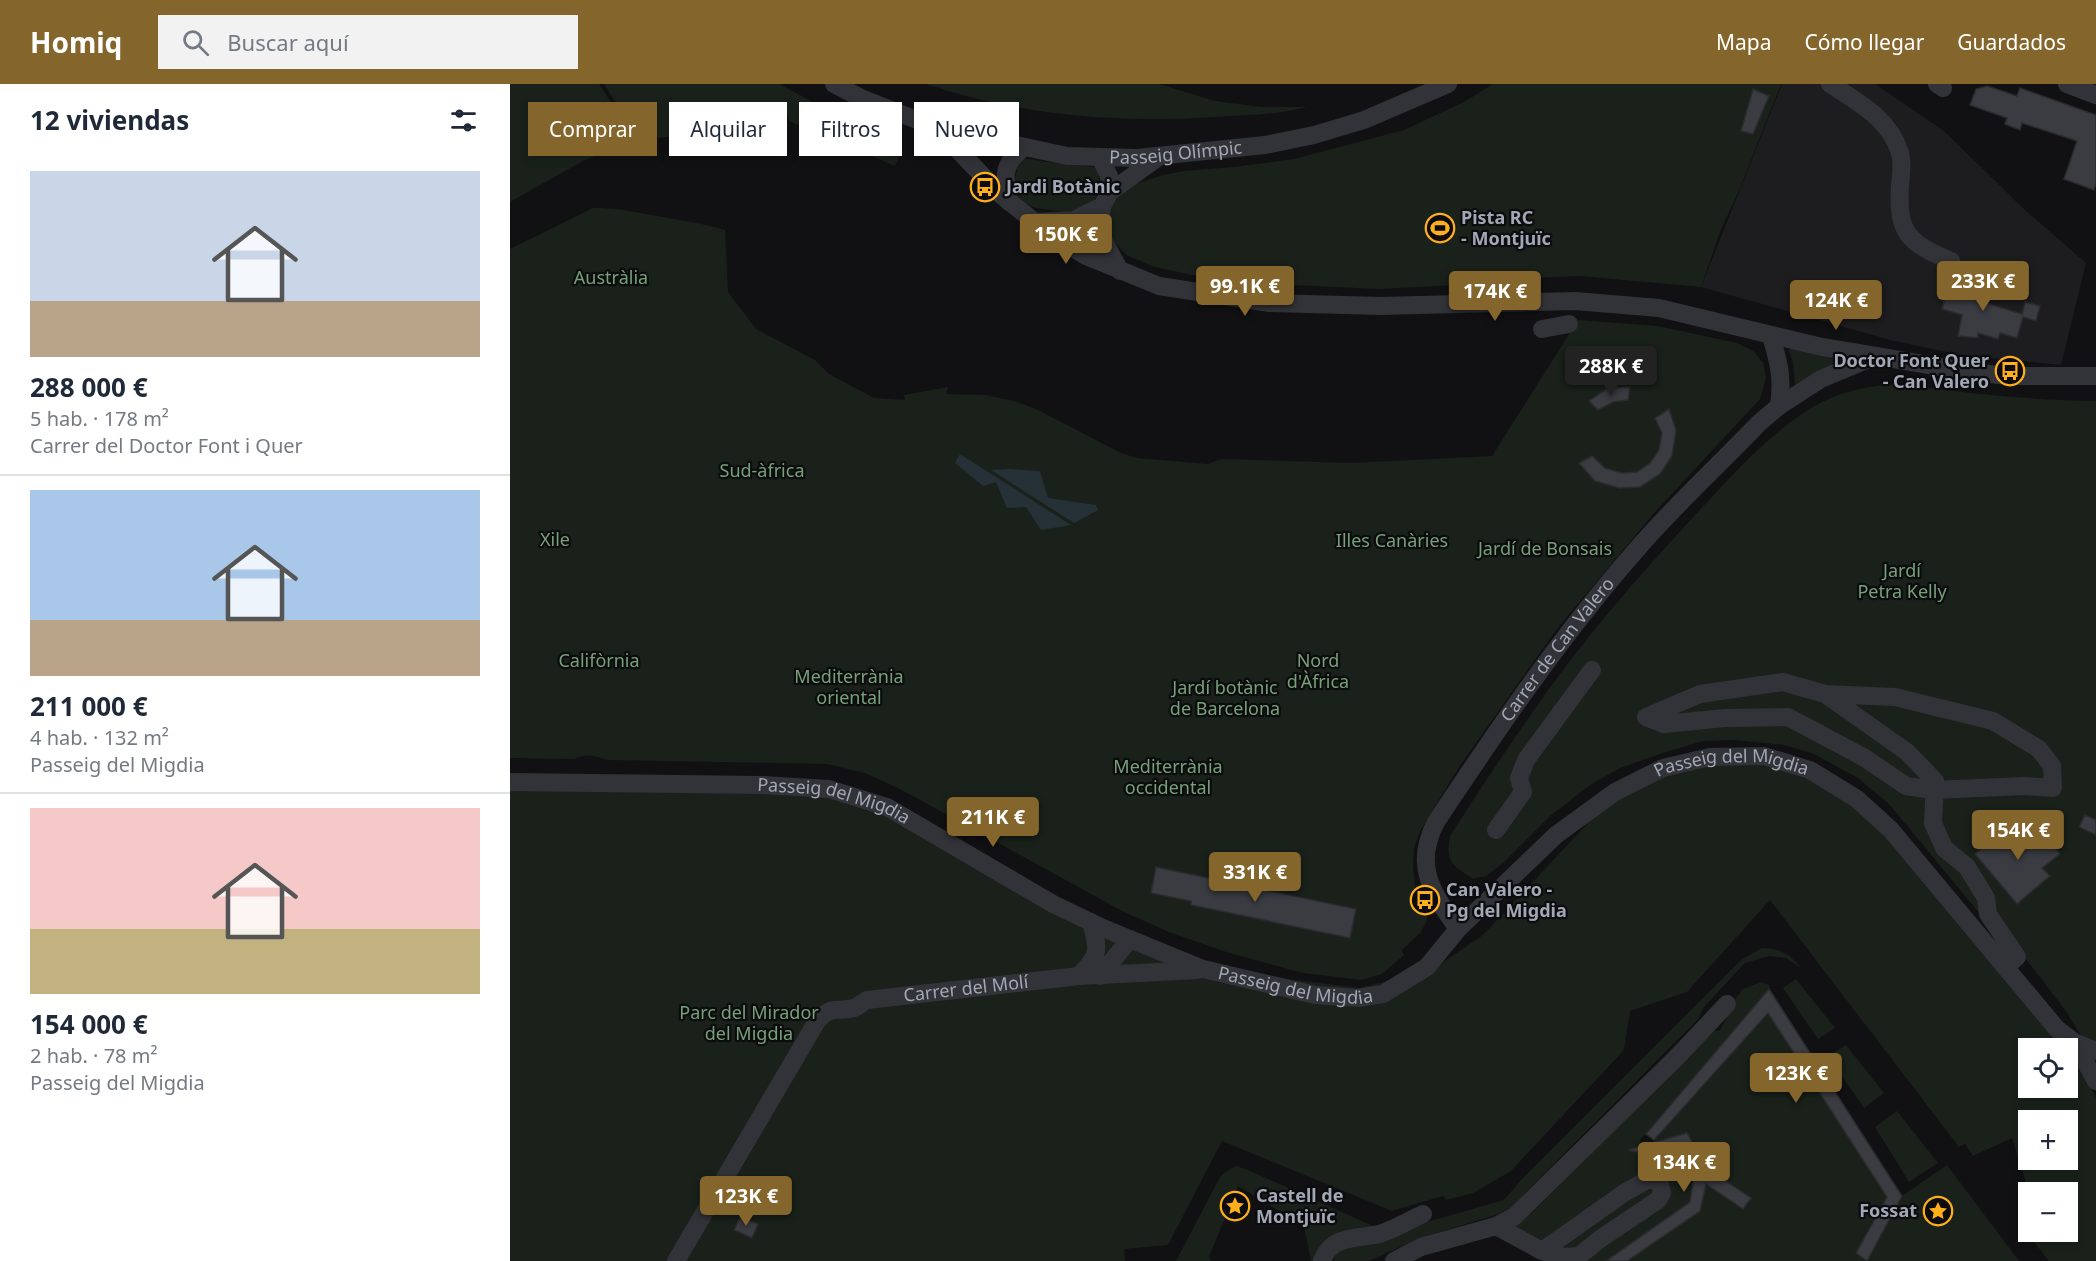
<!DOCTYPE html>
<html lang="es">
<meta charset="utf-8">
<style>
body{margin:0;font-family:"Noto Sans",sans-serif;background:#f2f2f3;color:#1f2937;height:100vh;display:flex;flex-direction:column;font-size:22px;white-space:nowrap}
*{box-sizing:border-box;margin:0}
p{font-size:20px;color:#747a83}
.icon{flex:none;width:33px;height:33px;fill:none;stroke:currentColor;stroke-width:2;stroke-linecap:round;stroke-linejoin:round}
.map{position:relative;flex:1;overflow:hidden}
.side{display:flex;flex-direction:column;background:#fff;width:510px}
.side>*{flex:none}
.guide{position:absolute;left:18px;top:18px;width:570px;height:54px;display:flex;gap:12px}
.fabs{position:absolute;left:1508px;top:954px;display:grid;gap:12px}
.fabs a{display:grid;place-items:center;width:60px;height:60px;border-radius:0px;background:#fff;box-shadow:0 3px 9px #0003;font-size:30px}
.price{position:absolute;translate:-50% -51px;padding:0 14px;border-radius:6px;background:#84652b;color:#fff;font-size:20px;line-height:39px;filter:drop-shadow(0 2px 3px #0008)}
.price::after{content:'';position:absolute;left:50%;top:36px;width:18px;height:14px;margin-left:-9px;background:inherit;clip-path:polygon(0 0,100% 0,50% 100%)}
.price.selected{background:#222;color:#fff}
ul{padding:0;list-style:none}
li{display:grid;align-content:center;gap:12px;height:318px;padding:0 30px}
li+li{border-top:2px solid #e0e1e3}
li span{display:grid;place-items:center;height:186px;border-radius:0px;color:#555}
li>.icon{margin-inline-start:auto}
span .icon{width:108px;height:108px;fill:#fffc;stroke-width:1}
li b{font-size:26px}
h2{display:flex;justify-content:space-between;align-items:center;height:72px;padding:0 30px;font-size:26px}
.tag{padding:0 21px;border-radius:0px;background:#fff;box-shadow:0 3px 9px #0003;font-size:21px;line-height:54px}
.tag.selected{background:#84652b;color:#fff}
header{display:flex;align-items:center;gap:36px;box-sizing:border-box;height:84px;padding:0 30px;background:#84652b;color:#fff}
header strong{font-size:28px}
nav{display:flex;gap:33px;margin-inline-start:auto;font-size:21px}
.search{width:420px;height:54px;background:#f2f2f3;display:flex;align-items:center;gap:15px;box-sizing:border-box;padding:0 21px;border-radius:0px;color:#747a83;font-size:22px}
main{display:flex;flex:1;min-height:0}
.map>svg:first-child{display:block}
</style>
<header>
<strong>Homiq</strong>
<div class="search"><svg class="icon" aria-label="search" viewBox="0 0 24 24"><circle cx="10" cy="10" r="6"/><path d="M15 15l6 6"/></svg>Buscar aquí</div>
<nav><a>Mapa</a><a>Cómo llegar</a><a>Guardados</a></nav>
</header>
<main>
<section class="side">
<h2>12 viviendas<svg class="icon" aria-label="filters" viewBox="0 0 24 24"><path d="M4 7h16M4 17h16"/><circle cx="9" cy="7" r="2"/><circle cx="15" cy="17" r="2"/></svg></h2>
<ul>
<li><span style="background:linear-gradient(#c9d6e8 70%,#b9a48a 0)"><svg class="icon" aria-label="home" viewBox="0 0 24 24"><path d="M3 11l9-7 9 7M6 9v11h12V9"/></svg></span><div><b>288 000 €</b><p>5 hab. · 178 m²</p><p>Carrer del Doctor Font i Quer</p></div></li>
<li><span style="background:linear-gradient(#a9c7e8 70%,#b9a48a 0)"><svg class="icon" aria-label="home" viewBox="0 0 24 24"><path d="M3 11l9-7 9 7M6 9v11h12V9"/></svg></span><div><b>211 000 €</b><p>4 hab. · 132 m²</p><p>Passeig del Migdia</p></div></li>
<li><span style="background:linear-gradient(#f6c9c9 65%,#c2b280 0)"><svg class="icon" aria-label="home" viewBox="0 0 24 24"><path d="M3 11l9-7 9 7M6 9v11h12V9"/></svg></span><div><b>154 000 €</b><p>2 hab. · 78 m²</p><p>Passeig del Migdia</p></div></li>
</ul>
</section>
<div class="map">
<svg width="1586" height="1177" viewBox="0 0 1586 1177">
<rect width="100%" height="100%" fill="#111113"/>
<!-- built -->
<polygon fill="#1d1d20" points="1272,0 1365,0 1434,47 1515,126 1576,179 1551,281 1451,271 1384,257 1191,203"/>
<!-- green -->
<g fill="#19211a" fill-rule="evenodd">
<path d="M 0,0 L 89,0 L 105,24 L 108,22 L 94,0 L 269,0 L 392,65 L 385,82 L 279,37 C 277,25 273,22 262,19 L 245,44 L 138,55 L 106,63 L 71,78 L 0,118 Z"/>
<path d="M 416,0 L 649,0 L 705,17 L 751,23 L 797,23 C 768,31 737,31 706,33 C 607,39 510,32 416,0 Z"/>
<polygon points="983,0 1271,0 1230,104 1210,148 1191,203 1069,192 1017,194 946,201 869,205 715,198 645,183 616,171 602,155 597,143 599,124 613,108 625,100 653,91 674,87 724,83 784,75 894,46 954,18"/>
<path d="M 512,74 L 557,81 L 586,83 C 600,119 570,132 539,126 C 533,125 522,124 517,120 C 500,110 504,88 512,74 Z"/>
<path d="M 83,124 C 103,124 116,126 135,130 C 164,135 187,138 215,146 L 218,208 L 246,245 L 305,276 L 319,290 L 364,314 L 395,316 L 394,311 L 438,303 L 436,310 L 475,311 L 504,317 L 526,325 L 611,369 L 627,374 L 697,380 L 712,375 L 842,379 L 982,372 L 1068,236 L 1148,242 L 1227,259 L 1243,267 L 1253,279 L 1256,294 L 1250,315 L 1145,428 L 1046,546 L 949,683 L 910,747 L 904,764 L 903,783 L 906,810 L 917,830 L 917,836 L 911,848 L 892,866 L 894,871 L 872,890 L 851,896 L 793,889 L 716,868 L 659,848 L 612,827 L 390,705 L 355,689 L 317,680 L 98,676 C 85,672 77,669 65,675 L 0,674 L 0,165 Z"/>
<polygon points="1282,264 1330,277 1332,279 1285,301 1283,279 1279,266"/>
<path d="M 1393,300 C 1457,310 1521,316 1586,317 L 1586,975 L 1555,926 L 1497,850 L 1484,847 L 1379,720 L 1348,694 L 1304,670 L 1275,661 L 1223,656 L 1193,657 L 1156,668 L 1110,684 L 1080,701 L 1040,732 L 993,779 L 976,792 L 963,795 C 943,781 935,779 940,752 C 975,697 1011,643 1050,590 C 1091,535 1138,482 1185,431 C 1221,393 1256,352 1301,324 C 1329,307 1360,301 1393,300 Z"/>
<path d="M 1222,677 L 1258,682 L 1291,691 L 1343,718 L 1380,755 L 1553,964 L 1518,964 L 1518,1004 L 1557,1004 L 1557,970 L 1580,1001 L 1586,1014 L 1586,1177 L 1539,1177 L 1512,1143 L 1518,1139 L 1518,1148 L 1557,1148 L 1557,1108 L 1519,1108 L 1502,1054 L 1463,1072 L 1455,1060 L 1449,1063 L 1260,816 L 1177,908 L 1120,927 L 1114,966 L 1001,1087 L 963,1109 L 936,1116 L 933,1112 L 882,1127 L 712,1057 L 658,1161 L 614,1165 L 615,1177 L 0,1177 L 0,698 L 252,701 L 377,723 L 543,820 L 693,885 L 850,904 L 923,885 L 973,851 L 1095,721 L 1153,691 ZM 1518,1036 L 1557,1036 L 1557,1076 L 1518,1076 Z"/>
<path d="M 1252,864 C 1270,864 1280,870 1291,884 L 1276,874 L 1259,872 L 1235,879 L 1193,924 L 1188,935 L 1000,1124 L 986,1131 L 910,1154 L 859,1177 L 824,1177 L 826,1168 L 840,1160 L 994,1116 L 1010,1097 L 1232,875 Z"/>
<polygon points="1286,895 1325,944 1308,955 1273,904"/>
<path d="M 1251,898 L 1259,901 L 1259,905 L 1130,1056 L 1130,1064 L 1133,1069 L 1141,1071 L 1170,1060 C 1182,1082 1184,1093 1180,1118 L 1096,1177 L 1066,1177 L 1151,1119 L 1154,1097 L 1039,1156 L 1031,1156 L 999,1143 L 1021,1130 L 1200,948 L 1210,946 L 1217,934 L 1215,928 L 1233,905 Z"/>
<polygon points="1258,929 1377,1113 1346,1169 1356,1177 1117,1177 1190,1126 1190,1073 1177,1049 1142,1059"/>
<polygon points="1336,961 1374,1009 1354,1024 1318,972"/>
<polygon points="1387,1027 1428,1079 1399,1098 1365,1043"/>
<polygon points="1437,1081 1509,1177 1357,1177 1392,1112"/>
<polygon points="726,1082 738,1086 865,1143 806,1177 801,1177 794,1142 728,1102 699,1173 701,1177 666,1177 710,1093 715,1088"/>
<polygon points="1139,1100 1145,1109 1063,1167 1048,1162"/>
</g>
<!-- water -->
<g fill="#263037">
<polygon points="450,370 561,441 531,446 516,423 497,424 486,398 473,402 445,379"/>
<polygon points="499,385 530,387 538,414 586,421 588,426 564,439 481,386"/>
</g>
<!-- building -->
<g fill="#3a3c41" stroke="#2b2b2f" stroke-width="1.5">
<polygon points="1477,2 1507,12 1510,4 1586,31 1586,99 1584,106 1554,95 1567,57 1512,39 1510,46 1495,40 1497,34 1460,21 1466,5"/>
<polygon points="1243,5 1259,12 1243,50 1231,47"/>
<polygon points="1445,187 1464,193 1457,213 1512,230 1515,218 1530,222 1526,237 1513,233 1507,254 1490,249 1488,255 1468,249 1468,254 1448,252 1452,231 1432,225 1442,188"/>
<polygon points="1120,303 1118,316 1103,318 1088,326 1079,317 1098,304"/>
<polygon points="1159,325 1166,346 1162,372 1150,390 1130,403 1109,404 1085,397 1069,379 1082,372 1095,384 1112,389 1127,388 1140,379 1149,366 1152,349 1145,334"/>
<polygon points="1575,731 1586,736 1586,751 1569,743"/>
<polygon points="1494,744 1501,745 1512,757 1528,744 1550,770 1532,784 1540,792 1507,820 1465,770"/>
<polygon points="646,783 846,825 840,854 681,821 681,817 641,809"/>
<polygon points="1259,905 1392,1112 1357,1177 1346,1169 1377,1113 1258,929 1144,1056 1136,1050"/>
<polygon points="1177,1049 1193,1077 1209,1075 1210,1093 1241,1114 1233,1125 1196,1100 1190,1127 1117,1177 1096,1177 1180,1118 1183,1098 1179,1077 1170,1060 1142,1071 1118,1066"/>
<polygon points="230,1133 248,1140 242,1154 224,1146"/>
</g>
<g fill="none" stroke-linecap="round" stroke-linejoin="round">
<!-- minor -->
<g stroke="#323338" stroke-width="18">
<path id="s1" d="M 324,0 L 351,14 L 427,44 L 557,72 L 627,74 L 755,61 L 804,51 L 854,36 L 938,0"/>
<path d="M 1320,0 C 1348,18 1380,35 1390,69 C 1393,80 1391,91 1390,102 C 1387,149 1398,159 1441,177"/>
<polyline points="1427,0 1433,4"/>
<polyline points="1557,0 1586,11"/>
<polyline points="427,44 490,110 537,148 576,172 649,202 760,219 871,222 1065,217 1149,224 1312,263 1461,288 1499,292 1586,292"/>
<polyline points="590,73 599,92 600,108"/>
<path d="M 499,118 C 494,93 492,80 513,64"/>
<polyline points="592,122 589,148 610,187"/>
<polyline points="524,138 564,136 592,122 600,108 650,72"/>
<polyline points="1032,245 1059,240"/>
<path d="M 1261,252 C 1269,279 1273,294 1269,322"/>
<polyline points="1315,610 1385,613 1483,637 1529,665 1542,682 1543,704 1514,702 1423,706 1396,702 1355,674 1278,633 1215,634 1154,640 1136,633 1190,610 1273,598 1315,610 1397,668 1425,697 1423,739 1434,764 1457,783 1476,814 1478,830 1507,873 1495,883"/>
<path id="s2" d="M 0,698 L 252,701 L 319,705 L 377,723 L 543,820 L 593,844 L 693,885 L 805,911 L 848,914 L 873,910 L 917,883 L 948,845 L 1046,751 L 1105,708 L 1153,684 L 1200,673 L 1254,672 L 1300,686 L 1347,715 L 1381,746 L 1547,945 L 1564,958 L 1586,967"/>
<polyline points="986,746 1013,708 1009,694 1016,676 1082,586"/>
<path id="s3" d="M 948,845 C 922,808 903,782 926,738 C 989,643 1053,549 1128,464 C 1166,420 1209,381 1249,339 L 1269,322 L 1311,295 L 1366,272"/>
<path d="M 569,892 C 590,870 589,867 581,838"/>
<polyline points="590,892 620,855"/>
<polyline points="1564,958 1586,997"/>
<polyline points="986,1142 1032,1167 1053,1173 1069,1172 1090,1155 1148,1116 1152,1109 1150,1101 1146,1096 1137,1096 1114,1109 1032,1167"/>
<path id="s4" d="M 166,1177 L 307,937 C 322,920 327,929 344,924 C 348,923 353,918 357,916 L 569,892 L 688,886"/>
<path d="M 812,1177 C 821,1151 847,1155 869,1150 C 884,1146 899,1136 913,1130"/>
<polyline points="884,1177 911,1163 986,1142 1005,1132 1167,973 1217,920"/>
</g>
</g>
<!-- icons -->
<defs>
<g id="bus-ring" transform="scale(1.5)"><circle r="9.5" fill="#0c0c0e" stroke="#ffaf1c" stroke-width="1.5"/><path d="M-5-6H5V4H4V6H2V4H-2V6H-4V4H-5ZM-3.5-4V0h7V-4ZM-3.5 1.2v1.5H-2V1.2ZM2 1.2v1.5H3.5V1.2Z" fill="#ffaf1c"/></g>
<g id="stadium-ring" transform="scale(1.5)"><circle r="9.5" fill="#0c0c0e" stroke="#ffaf1c" stroke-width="1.5"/><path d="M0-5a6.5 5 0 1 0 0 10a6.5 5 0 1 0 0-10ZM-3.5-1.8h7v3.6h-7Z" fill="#ffaf1c"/></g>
<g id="sight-ring" transform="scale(1.5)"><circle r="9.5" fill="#0c0c0e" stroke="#ffaf1c" stroke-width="1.5"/><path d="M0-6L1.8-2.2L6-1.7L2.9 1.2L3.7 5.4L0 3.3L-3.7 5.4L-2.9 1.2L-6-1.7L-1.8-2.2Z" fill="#ffaf1c"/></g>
</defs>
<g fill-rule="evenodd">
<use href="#bus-ring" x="475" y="103"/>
<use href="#stadium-ring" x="930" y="144"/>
<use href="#bus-ring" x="1500" y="287"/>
<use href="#bus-ring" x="915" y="816"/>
<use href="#sight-ring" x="725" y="1122"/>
<use href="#sight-ring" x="1428" y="1127"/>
</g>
<g text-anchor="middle" stroke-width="4.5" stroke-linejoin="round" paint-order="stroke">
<!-- street labels -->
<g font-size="18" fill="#a1a7b5" stroke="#0c0c0e">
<text dy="6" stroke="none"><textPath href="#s1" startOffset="354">Passeig Olímpic</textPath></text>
<text dy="6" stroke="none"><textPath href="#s3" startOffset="328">Carrer de Can Valero</textPath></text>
<text dy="6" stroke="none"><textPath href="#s2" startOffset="1352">Passeig del Migdia</textPath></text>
<text dy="6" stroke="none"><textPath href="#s2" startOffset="326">Passeig del Migdia</textPath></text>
<text dy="6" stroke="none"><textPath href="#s2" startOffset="830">Passeig del Migdia</textPath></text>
<text dy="6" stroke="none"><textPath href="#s4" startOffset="434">Carrer del Molí</textPath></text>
</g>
<!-- poi labels -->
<g font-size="18" font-weight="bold" fill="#a1a7b5" stroke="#0c0c0e" text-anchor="start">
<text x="496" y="109">Jardi Botànic</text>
<text x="951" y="140">Pista RC<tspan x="951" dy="21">- Montjuïc</tspan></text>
<text x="1479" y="283" text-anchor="end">Doctor Font Quer<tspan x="1479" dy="21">- Can Valero</tspan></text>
<text x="936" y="812">Can Valero -<tspan x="936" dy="21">Pg del Migdia</tspan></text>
<text x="746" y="1118">Castell de<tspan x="746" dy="21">Montjuïc</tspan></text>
<text x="1407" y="1133" text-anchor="end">Fossat</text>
</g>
<!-- park labels -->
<g font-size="18" fill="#76a178" stroke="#0c0c0e">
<text x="101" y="200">Austràlia</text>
<text x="252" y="393">Sud-àfrica</text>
<text x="45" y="462">Xile</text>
<text x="882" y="463">Illes Canàries</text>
<text x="1035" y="471">Jardí de Bonsais</text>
<text x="1392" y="493">Jardí<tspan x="1392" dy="21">Petra Kelly</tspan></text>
<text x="89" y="583">Califòrnia</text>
<text x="808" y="583">Nord<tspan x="808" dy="21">d'Àfrica</tspan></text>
<text x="339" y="599">Mediterrània<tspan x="339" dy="21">oriental</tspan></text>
<text x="715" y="610">Jardí botànic<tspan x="715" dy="21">de Barcelona</tspan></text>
<text x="658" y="689">Mediterrània<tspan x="658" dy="21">occidental</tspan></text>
<text x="239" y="935">Parc del Mirador<tspan x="239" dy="21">del Migdia</tspan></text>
</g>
</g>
</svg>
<div class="fabs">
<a><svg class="icon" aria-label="locate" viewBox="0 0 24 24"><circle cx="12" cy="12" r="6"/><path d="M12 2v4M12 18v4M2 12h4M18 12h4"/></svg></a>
<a>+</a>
<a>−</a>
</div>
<b class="price" style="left:556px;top:181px">150K €</b>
<b class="price" style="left:1473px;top:228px">233K €</b>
<b class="price" style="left:735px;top:233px">99.1K €</b>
<b class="price" style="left:985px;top:238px">174K €</b>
<b class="price" style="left:1326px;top:247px">124K €</b>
<b class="price selected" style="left:1101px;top:313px">288K €</b>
<b class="price" style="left:483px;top:764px">211K €</b>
<b class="price" style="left:1508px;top:777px">154K €</b>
<b class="price" style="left:745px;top:819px">331K €</b>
<b class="price" style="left:1286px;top:1020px">123K €</b>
<b class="price" style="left:1174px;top:1109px">134K €</b>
<b class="price" style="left:236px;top:1143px">123K €</b>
<div class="guide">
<a class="tag selected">Comprar</a>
<a class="tag">Alquilar</a>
<a class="tag">Filtros</a>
<a class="tag">Nuevo</a>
</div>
</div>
</main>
